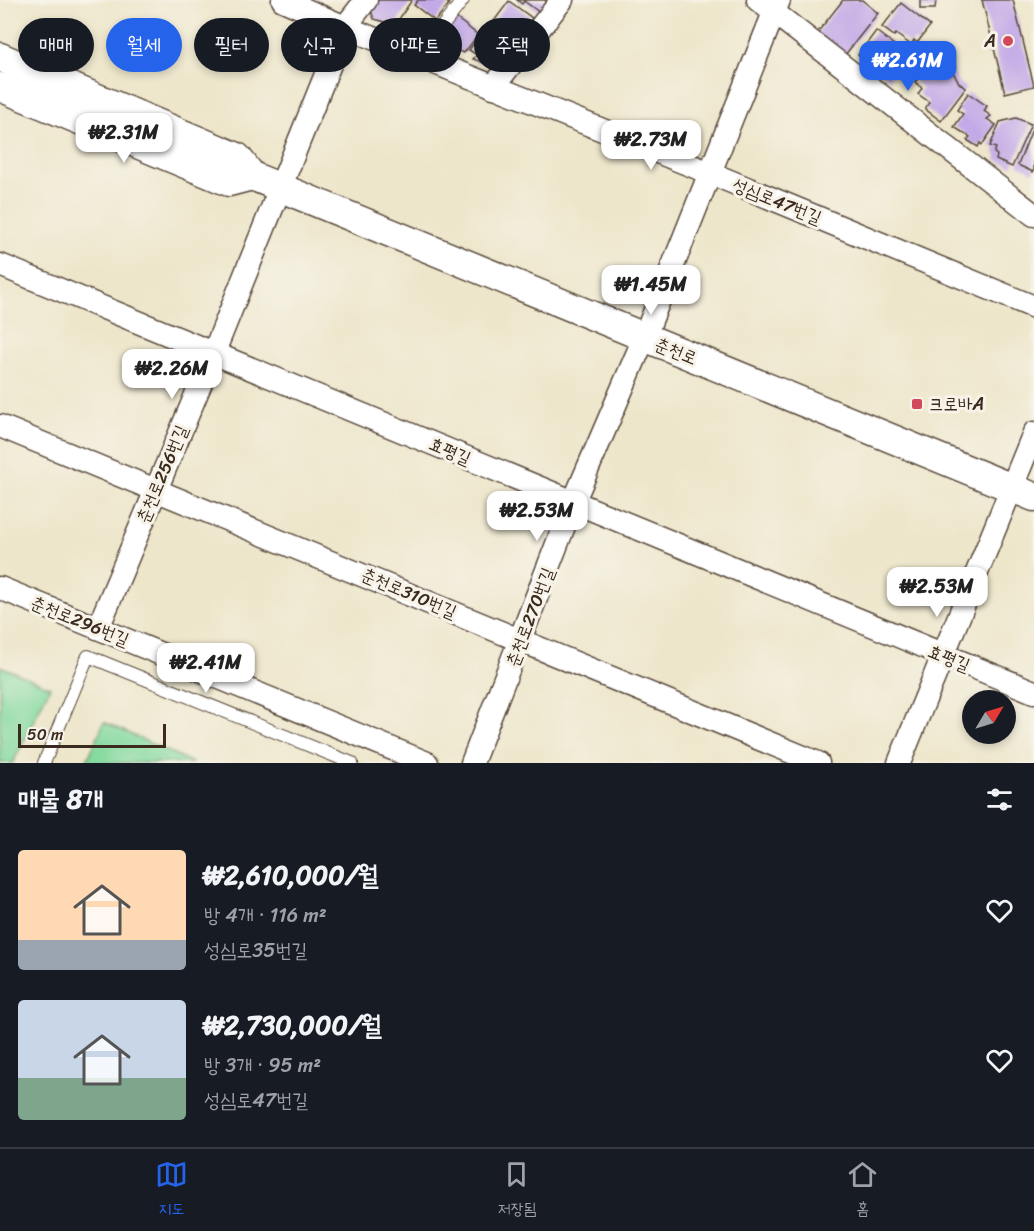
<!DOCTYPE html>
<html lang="ko">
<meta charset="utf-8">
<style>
body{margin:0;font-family:Sriracha,"Poor Story",sans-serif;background:#242831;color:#f1f3f6;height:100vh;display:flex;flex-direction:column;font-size:22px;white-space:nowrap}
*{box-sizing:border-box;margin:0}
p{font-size:20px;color:#9ea1a6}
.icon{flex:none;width:33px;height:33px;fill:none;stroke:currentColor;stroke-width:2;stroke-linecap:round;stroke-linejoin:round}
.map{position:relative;height:763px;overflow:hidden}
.drawer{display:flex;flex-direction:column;background:#171b24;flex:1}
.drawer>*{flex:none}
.top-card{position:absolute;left:18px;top:18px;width:600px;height:54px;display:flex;gap:12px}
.needle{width:39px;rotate:52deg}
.controls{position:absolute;left:962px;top:690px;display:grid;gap:12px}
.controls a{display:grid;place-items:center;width:54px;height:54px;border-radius:50%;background:#171b24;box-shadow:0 3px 9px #0003;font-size:30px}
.scale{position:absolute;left:18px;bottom:15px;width:148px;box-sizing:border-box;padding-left:6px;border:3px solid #3b2a1e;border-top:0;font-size:16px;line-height:21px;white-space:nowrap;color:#3b2a1e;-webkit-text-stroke:4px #f7f3e8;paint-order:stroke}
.price{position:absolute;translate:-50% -51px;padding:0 14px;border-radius:12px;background:#fff;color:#222;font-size:20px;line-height:39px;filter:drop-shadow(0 2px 3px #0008)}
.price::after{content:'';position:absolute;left:50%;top:36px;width:18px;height:14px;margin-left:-9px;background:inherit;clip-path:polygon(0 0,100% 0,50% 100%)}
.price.active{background:#2563eb;color:#fff}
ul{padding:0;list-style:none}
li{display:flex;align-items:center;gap:18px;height:150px;padding:0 18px}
li span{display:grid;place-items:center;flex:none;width:168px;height:120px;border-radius:6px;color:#555}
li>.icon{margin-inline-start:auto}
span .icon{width:72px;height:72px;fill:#fffc;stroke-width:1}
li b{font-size:26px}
h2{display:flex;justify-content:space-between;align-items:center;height:72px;padding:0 18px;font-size:26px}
.tag{padding:0 21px;border-radius:27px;background:#171b24;box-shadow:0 3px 9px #0003;font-size:21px;line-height:54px}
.tag.active{background:#2563eb;color:#fff}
.tab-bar{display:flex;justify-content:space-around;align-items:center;height:84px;border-top:2px solid #363941;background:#171b24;font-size:16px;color:#9ea1a6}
.tab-bar a{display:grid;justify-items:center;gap:3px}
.tab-bar .active{color:#2563eb}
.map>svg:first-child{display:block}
</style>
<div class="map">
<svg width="1034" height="763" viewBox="0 0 1034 763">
<rect width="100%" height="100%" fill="#f7f3e8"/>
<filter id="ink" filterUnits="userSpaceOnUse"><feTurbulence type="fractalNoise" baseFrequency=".0167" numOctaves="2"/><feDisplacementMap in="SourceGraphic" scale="12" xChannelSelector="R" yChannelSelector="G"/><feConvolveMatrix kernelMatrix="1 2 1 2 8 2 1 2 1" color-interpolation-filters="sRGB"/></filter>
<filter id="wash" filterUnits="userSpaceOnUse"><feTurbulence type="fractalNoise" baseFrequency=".008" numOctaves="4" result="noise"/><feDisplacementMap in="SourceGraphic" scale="24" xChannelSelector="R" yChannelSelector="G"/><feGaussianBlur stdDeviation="1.35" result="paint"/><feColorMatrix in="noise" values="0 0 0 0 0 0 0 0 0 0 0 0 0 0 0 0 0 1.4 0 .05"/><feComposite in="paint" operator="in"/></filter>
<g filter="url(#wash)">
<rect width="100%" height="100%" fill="#ede6ca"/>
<!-- green -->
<g fill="#82d99d" stroke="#5e825e" stroke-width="1.5">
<polygon points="0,666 50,687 13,763 0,763"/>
<polygon points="104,722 193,763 86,763"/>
</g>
<g id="blocks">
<!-- building -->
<g fill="#c2a9e7">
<polygon points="373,0 412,0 395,25 374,19 369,5"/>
<polygon points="418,0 444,0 449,4 435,21 414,5"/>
<polygon points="517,0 548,0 539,12 524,1 522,4"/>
<polygon points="843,0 862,0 878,13 845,55 817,33"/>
<polygon points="920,0 936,0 935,9 920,9"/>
<polygon points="982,0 1013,0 1034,86 1005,93"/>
<polygon points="509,1 532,18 519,36 504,25 502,27 494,21"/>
<polygon points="901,3 930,26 917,43 914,40 911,45 896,34 894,36 882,27"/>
<polygon points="456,18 478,35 464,53 441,46 440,40"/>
<polygon points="484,29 508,47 493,66 473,59 477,55 469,50"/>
<polygon points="876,31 907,55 889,79 858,55"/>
<polygon points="940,49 959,83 966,88 941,121 925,109 929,102 918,94 922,88 915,82"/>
<polygon points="968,93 987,106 984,111 991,116 987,119 996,125 982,145 980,143 978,147 967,140 970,137 954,127 963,114 957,110"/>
<polygon points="1016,118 1031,124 1012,167 996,160 997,155 994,153 996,148 990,146 1000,122"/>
<polygon points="1034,124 1034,170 1033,172 1018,165"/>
</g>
</g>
</g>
<g filter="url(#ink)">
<use href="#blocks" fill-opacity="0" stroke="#564638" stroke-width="1.5"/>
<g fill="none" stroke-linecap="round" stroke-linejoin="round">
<!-- service casing -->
<g stroke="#564638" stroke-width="14">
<g id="service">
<polyline points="419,56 463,0"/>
<polyline points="44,763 88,656 352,763"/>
</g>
</g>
<!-- minor casing -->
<g stroke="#564638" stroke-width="25">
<g id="minor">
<polyline points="283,0 345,27 710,173 1034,307"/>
<polyline points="758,0 1034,215"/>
<polyline points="493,87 562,0"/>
<polyline points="0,265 1034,692"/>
<polyline points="0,426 818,763"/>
<polyline points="0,588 427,763"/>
<polyline points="98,628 214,352 345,27 366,0"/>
<polyline points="472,763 573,503 644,338 779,0"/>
<polyline points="899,763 1034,433"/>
</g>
</g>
<!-- tertiary casing -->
<g stroke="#564638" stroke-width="31">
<g id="tertiary">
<polyline points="0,57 237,157 252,176 1034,497"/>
<polyline points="0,87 229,182 252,176"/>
</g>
</g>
<!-- service -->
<use href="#service" stroke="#fff" stroke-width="12"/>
<!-- minor -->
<use href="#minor" stroke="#fff" stroke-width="22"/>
<!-- tertiary -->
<use href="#tertiary" stroke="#fff" stroke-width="28"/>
</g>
</g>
<!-- markers -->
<g fill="#d1495b" stroke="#f7f3e8" stroke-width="2">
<circle cx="1008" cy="41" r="6"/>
<rect x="911" y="398" width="12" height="12" rx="3"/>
</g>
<g text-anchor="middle" stroke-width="6" stroke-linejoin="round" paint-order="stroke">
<!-- poi labels -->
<g font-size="18" fill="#3b2a1e" stroke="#f7f3e8" text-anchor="end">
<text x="996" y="47">A</text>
<text x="929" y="410" text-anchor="start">크로바A</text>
</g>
<!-- street labels -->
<g font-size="18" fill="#3b2a1e" stroke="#f7f3e8">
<text transform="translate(777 201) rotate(22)" y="6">성심로47번길</text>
<text transform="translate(676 351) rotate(22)" y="6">춘천로</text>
<text transform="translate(450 451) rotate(23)" y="6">효평길</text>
<text transform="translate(162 474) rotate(-67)" y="6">춘천로256번길</text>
<text transform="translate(409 593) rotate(23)" y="6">춘천로310번길</text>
<text transform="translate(530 617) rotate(-69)" y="6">춘천로270번길</text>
<text transform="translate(80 621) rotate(22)" y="6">춘천로296번길</text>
<text transform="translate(949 658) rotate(22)" y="6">효평길</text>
</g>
</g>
</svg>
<div class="controls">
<a><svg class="needle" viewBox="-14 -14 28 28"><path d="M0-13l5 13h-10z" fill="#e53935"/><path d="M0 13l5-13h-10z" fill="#9ea1a6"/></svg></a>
</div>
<div class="scale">50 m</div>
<b class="price active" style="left:908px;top:92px">₩2.61M</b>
<b class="price" style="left:124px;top:164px">₩2.31M</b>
<b class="price" style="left:651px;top:171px">₩2.73M</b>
<b class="price" style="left:651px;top:316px">₩1.45M</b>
<b class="price" style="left:172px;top:400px">₩2.26M</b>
<b class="price" style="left:537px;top:542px">₩2.53M</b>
<b class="price" style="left:937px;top:618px">₩2.53M</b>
<b class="price" style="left:206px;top:694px">₩2.41M</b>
<div class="top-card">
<a class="tag">매매</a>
<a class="tag active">월세</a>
<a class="tag">필터</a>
<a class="tag">신규</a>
<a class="tag">아파트</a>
<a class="tag">주택</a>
</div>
</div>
<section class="drawer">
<h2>매물 8개<svg class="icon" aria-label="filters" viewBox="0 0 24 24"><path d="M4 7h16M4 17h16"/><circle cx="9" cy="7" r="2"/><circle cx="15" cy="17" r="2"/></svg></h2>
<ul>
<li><span style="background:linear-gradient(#ffd9b3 75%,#9aa5b1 0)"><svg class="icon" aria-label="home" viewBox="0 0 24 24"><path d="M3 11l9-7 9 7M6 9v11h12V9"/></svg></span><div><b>₩2,610,000/월</b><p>방 4개 · 116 m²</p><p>성심로35번길</p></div><svg class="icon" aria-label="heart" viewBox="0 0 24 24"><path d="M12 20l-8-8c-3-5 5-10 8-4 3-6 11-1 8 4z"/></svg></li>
<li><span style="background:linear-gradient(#c9d6e8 65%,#7fa58c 0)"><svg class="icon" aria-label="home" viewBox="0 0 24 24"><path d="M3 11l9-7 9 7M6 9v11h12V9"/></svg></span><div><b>₩2,730,000/월</b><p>방 3개 · 95 m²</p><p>성심로47번길</p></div><svg class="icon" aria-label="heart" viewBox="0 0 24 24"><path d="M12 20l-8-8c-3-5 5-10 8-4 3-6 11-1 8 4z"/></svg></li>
</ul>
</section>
<nav class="tab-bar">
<a class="active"><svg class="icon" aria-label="map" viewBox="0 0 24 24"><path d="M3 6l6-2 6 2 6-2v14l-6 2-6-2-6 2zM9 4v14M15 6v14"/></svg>지도</a>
<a><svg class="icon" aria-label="saved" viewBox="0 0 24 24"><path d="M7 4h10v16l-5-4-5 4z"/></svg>저장됨</a>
<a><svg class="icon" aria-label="home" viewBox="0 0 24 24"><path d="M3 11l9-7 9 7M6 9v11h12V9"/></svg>홈</a>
</nav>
